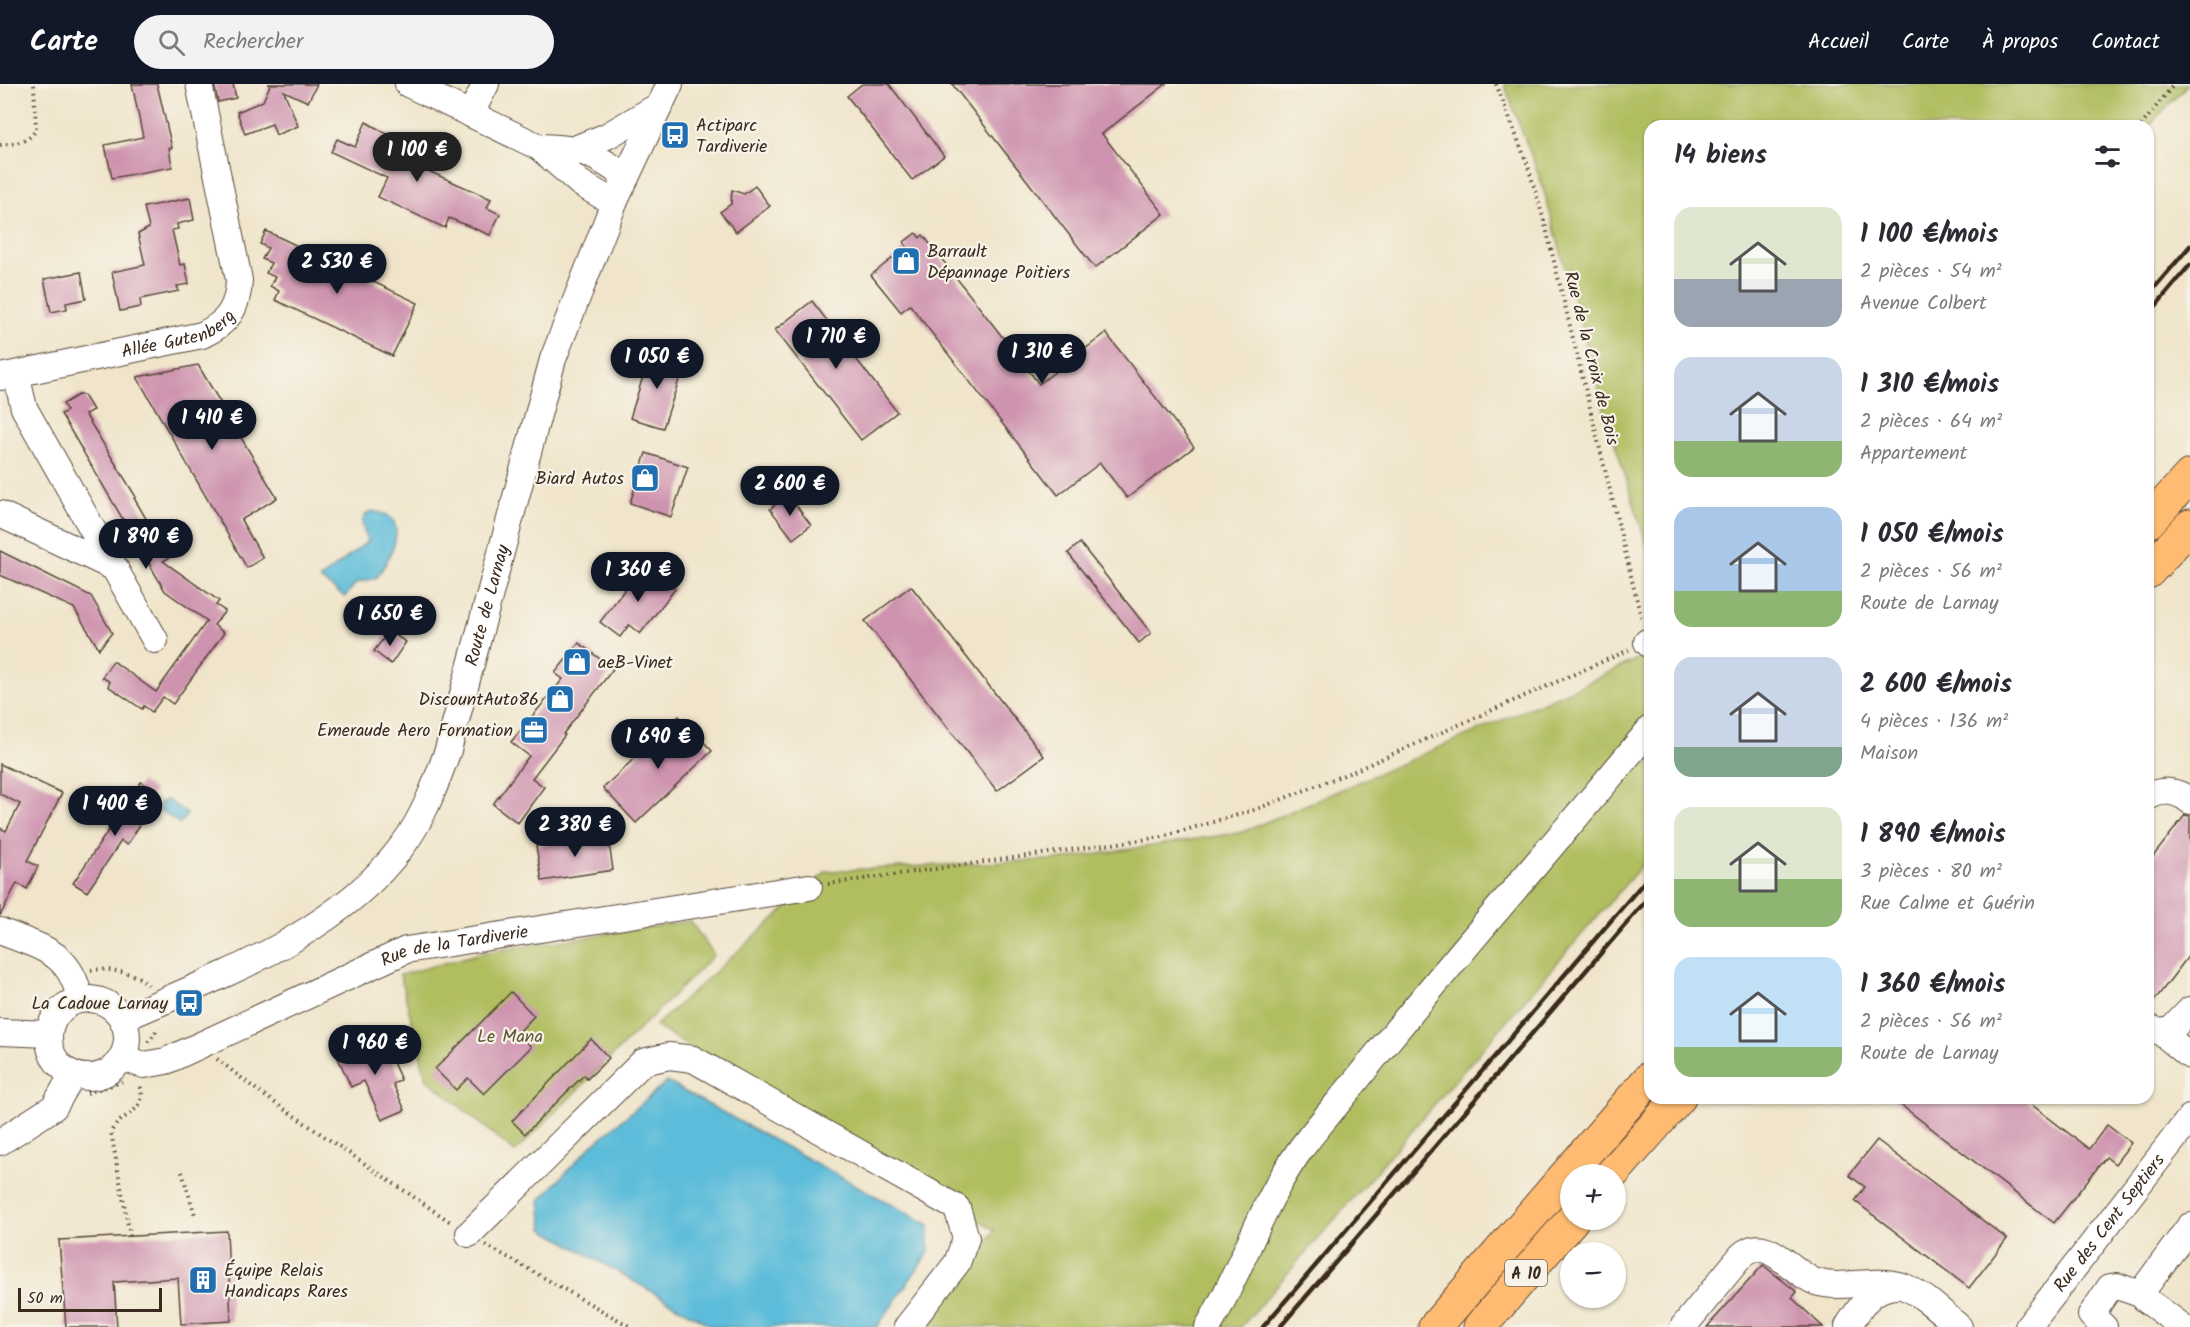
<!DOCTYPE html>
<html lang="fr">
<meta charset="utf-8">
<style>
body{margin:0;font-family:Kalam,sans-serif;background:#f2f2f3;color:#2b2b33;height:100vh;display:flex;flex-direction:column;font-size:22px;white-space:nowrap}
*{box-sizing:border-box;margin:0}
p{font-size:20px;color:#7c7c81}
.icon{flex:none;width:33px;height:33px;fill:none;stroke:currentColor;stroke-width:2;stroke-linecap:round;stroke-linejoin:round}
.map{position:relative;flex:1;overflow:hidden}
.sheet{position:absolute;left:1644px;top:36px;width:510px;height:984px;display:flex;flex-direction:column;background:#fff;border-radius:18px;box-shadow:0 2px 4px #0004}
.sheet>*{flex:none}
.fabs{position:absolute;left:1560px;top:1080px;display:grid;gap:12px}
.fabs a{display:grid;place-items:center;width:66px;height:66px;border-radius:50%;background:#fff;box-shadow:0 2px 4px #0004;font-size:30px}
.scale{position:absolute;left:18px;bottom:15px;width:144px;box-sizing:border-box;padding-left:6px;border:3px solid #3b2a1e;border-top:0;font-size:16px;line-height:21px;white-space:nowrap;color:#3b2a1e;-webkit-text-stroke:4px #f7f3e8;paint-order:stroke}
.price{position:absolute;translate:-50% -51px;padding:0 14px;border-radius:21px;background:#111827;color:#fff;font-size:20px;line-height:39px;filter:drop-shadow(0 2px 3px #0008)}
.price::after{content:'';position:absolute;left:50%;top:36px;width:18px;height:14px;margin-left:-9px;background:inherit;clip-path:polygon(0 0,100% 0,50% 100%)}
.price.selected{background:#222;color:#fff}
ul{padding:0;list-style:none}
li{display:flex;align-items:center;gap:18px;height:150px;padding:0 30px}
li span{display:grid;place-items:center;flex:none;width:168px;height:120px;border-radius:18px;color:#555}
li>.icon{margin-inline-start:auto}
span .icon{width:72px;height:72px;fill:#fffc;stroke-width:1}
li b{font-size:26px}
h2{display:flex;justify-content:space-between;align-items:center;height:72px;padding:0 30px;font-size:26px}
header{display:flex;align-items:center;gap:36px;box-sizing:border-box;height:84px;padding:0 30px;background:#111827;color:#fff}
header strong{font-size:28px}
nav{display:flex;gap:33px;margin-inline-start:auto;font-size:21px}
.search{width:420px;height:54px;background:#f2f2f3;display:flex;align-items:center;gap:15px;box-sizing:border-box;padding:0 21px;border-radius:33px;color:#7c7c81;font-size:22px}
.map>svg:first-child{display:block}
</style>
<header>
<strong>Carte</strong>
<div class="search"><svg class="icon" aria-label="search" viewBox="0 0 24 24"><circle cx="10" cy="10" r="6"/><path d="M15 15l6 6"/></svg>Rechercher</div>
<nav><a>Accueil</a><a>Carte</a><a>À propos</a><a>Contact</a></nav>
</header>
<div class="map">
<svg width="2190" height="1243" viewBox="0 0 2190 1243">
<rect width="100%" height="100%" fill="#f7f3e8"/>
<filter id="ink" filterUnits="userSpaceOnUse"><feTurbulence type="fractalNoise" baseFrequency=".0167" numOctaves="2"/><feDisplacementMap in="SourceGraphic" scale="12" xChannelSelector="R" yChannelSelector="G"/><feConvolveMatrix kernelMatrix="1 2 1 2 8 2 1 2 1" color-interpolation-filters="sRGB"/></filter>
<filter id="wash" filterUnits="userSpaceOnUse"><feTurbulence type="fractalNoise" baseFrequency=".008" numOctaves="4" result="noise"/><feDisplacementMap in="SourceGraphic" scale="24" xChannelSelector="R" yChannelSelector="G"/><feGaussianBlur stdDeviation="1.35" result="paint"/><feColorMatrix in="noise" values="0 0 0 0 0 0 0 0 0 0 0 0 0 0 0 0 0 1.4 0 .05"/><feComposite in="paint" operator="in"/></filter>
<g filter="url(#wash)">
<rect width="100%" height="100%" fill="#f0e5cb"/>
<!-- green -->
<g fill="#b1be60" stroke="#76743f" stroke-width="1.5">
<polygon points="1504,0 2188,0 2148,43 1650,42 1650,471 1606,331 1542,100"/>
<polygon points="1650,569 1650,772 1241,1243 923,1243 995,1146 655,942 827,787 1065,775 1243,748 1576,604"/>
<polygon points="690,837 714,871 515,1068 426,994 400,891 481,869"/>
</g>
<!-- water -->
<g fill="#5bbcd9" stroke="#4b737c" stroke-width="1.5">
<path d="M 372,427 C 378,428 386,429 390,433 C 406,447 386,481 376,494 L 356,499 L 345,513 L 320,495 L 368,457 C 363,446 357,432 372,427 Z"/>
<polygon points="168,716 187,730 180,740 160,726 161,718"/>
<polygon points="667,998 929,1141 929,1168 877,1243 713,1243 543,1145 540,1116 590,1063"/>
</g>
<g id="blocks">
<!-- building -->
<g fill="#ce93ae">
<polygon points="132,0 157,0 172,64 169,64 172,83 112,94 105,61 143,53"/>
<polygon points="214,0 233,0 236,14 218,18"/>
<polygon points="268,0 317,0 308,18 284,7 298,42 276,51 272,40 245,50 237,28 263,17 270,1"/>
<polygon points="862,0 889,0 944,72 912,96 847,12"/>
<polygon points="952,0 1166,0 1102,50 1164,130 1095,184"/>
<polygon points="366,38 403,59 399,69 419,78 417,82 491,115 487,124 500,130 490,151 449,134 445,144 378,113 387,94 331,68 337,55 355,63"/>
<polygon points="755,102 770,122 736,148 720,128 731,120 732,106 744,110"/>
<polygon points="190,114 194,136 177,140 178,145 172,146 180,181 185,180 189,200 177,202 179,207 140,215 141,223 120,227 112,188 145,181 138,150 149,144 144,123"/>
<polygon points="266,147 418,219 392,272 275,216 279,207 270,202 275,193 266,189 271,179 262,175 268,164 260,160"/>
<polygon points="916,149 920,154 923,151 1039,300 1106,249 1194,363 1127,414 1100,379 1058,411 910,221 901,228 871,191 907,163 904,158"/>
<polygon points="81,188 86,215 66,219 67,225 51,228 44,195"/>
<polygon points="812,217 897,328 861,356 775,246"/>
<polygon points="651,267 685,278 663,344 630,334"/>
<polygon points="198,281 277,414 241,436 263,474 247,484 137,293"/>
<polygon points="78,311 84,311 93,326 85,330 136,413 134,414 169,474 163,477 219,517 216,521 225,527 214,541 224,549 173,620 163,613 152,628 144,622 142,625 108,602 110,598 102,593 113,577 156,608 207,537 165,507 61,330 67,327 63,320"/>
<polygon points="646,369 688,383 671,433 630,419"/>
<polygon points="788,411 811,441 793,455 770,425"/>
<polygon points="1080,459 1151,549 1139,559 1068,469"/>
<polygon points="0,467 91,512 112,549 99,565 74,524 0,491"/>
<polygon points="644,480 675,505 640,550 629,541 620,553 600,538"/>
<polygon points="911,502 1044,672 997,707 865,537"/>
<polygon points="389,547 406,558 391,580 374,567"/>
<polygon points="579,559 613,585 563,650 565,651 532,694 544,703 518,739 493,720 529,672 511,658 563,595 555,589"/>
<polygon points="679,632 712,667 636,739 603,704"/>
<polygon points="0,680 62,709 27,777 38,782 27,805 17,799 0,832 0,744 6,747 20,720 0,710"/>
<polygon points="141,698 155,707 134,737 140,741 127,761 121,757 87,808 73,799"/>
<polygon points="2185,731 2190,732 2190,870 2148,925 2148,779"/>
<polygon points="608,752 613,786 542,797 536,762"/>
<polygon points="511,908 534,932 518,949 531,963 484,1010 468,994 456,1006 435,985"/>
<polygon points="382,954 401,996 393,1000 405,1026 382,1036 364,997 351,1003 338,974"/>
<polygon points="591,955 609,974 587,995 584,991 525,1050 512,1037"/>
<polygon points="1892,1014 2023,1014 2089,1065 2107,1041 2131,1059 2115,1080 2106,1073 2054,1139"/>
<polygon points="1877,1056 2007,1155 1969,1204 1855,1117 1865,1103 1849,1091"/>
<polygon points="227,1147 231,1237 181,1240 178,1194 114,1198 117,1243 66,1243 59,1156"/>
<polygon points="1763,1181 1797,1208 1792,1214 1823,1243 1707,1243"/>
</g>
</g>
</g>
<g filter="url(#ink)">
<use href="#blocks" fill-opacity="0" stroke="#564638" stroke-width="1.5"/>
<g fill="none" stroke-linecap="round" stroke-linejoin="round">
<!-- minor casing -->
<g stroke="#564638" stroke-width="28">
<g id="minor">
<polyline points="408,0 539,63 580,99 614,119"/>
<polyline points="471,29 486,0"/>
<path d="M 539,63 C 581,64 592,68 626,93"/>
<polyline points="577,64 607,52 660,21"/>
<polyline points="16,290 24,324 155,556"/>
<path id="s1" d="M 0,293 L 202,251 C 228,239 238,224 239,196 L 199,0"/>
<polyline points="0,430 115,484"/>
<polyline points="1647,558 1650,561"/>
<path d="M 2148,713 C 2162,704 2178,707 2190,717"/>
<path d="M 0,847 C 41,864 71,867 80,916"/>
<circle cx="88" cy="954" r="39"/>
<path id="s2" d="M 122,935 C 220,892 338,850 403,761 C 424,733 436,699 448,666 L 553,275 L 614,119 L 670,0"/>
<polyline points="2148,943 2162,949 2173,944 2190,926"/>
<polyline points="0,948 49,950"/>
<polyline points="2162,949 2190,972"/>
<path id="s3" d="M 122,974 L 144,981 L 166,977 L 406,866 L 809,803"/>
<polyline points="0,1058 54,1023 73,990"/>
<polyline points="469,1150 643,978 669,972 693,975 957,1124 966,1154 957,1179 907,1243"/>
<path d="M 1848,1242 C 1861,1223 1870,1204 1895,1202"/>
<path d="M 1208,1243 C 1242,1186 1261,1120 1300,1066 C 1319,1040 1342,1015 1362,989 C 1455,872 1555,760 1650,645"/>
<path d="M 1683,1243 L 1741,1172 C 1766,1147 1792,1190 1816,1198 C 1846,1207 1877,1191 1907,1204 C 1927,1213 1943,1230 1959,1243"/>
<path id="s4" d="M 2028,1243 L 2190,1034"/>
<polyline points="2104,1243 2091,1231 2110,1203 2117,1202 2143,1211"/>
<polyline points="2183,1243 2145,1215 2143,1206 2190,1142"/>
</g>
</g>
<!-- highway casing -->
<g stroke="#564638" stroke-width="35">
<g id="highway">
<polyline points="2148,438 2190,392"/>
<polyline points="2148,488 2190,442"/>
<polyline points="1612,1090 1679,1014"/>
<polyline points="1435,1243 1650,994"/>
<polyline points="1480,1243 1572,1136"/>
</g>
</g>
<!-- path -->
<g stroke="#564638" stroke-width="4" stroke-dasharray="1.5 4.5" stroke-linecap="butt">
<polyline points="1496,0 1527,79 1545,140 1642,537"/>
<polyline points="2141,42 2174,0"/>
<path d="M 0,61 C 14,59 29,59 36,45 L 34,0"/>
<polyline points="828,800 1162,753 1257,725 1354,687 1629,566"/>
<path d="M 91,886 C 106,884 138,888 148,901"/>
<polyline points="148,958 158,945"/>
<polyline points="217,975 262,1010 452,1139"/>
<polyline points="87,1009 122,998"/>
<polyline points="182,1088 195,1131"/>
<path d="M 130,1152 L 111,1048 C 120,1029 149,1028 140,1002"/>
<polyline points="486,1161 631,1243"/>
</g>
<!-- minor -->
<use href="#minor" stroke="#fff" stroke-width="26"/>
<!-- highway -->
<use href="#highway" stroke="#febb71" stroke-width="33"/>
<!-- rail -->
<g stroke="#3b2a1e" stroke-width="4.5">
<polyline points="2148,211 2190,162"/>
<polyline points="2148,231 2190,181"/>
<polyline points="1263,1243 1650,791"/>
<polyline points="1280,1243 1650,812"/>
</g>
</g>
</g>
<!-- icons -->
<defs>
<g id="bus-square" transform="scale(1.5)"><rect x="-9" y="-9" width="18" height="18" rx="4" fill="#1f6fb2" stroke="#f7f3e8"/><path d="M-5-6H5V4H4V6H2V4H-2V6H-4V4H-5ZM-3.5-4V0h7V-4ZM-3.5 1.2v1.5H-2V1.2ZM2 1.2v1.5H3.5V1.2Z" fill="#fff"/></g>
<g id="shop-square" transform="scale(1.5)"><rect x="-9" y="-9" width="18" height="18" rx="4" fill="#1f6fb2" stroke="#f7f3e8"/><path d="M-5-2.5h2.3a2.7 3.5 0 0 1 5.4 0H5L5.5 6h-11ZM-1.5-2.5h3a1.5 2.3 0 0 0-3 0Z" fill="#fff"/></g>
<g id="office-square" transform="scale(1.5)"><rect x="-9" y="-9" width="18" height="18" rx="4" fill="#1f6fb2" stroke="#f7f3e8"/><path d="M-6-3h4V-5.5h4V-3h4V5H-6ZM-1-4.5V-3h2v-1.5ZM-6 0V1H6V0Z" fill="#fff"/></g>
<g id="building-square" transform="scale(1.5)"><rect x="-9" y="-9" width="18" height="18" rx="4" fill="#1f6fb2" stroke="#f7f3e8"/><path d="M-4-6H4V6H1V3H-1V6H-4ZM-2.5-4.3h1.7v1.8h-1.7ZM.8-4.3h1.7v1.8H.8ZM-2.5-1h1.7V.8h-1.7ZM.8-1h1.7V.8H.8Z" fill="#fff"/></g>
</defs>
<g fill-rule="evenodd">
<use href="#bus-square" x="675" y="51"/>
<use href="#shop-square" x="906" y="177"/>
<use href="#shop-square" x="645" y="394"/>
<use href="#shop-square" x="577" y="578"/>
<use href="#shop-square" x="560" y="615"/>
<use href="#office-square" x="534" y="646"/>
<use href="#bus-square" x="189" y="919"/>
<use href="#building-square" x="203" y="1196"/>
</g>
<g text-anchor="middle" stroke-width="4.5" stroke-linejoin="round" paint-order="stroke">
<!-- shield labels -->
<rect fill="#f7f3e8" stroke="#73665b" stroke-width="1.5" x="1505" y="1176" width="42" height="26" rx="4.5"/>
<g font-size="16" font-weight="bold" fill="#3b2a1e">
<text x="1526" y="1195">A 10</text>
</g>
<!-- poi labels -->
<g font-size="18" fill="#3b2a1e" stroke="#f7f3e8" text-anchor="start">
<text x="696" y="47">Actiparc<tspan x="696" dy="21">Tardiverie</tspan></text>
<text x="927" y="173">Barrault<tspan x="927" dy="21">Dépannage Poitiers</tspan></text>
<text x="624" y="400" text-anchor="end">Biard Autos</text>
<text x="598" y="584">aeB-Vinet</text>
<text x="539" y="621" text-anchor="end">DiscountAuto86</text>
<text x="513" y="652" text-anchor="end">Emeraude Aero Formation</text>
<text x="168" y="925" text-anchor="end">La Cadoue Larnay</text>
<text x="224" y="1192">Équipe Relais<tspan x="224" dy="21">Handicaps Rares</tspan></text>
</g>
<!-- street labels -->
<g font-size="18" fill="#3b2a1e" stroke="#f7f3e8">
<text dy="6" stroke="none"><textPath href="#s1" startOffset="184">Allée Gutenberg</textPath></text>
<text transform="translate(1592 274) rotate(76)" y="6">Rue de la Croix de Bois</text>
<text dy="6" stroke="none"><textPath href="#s2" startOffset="590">Route de Larnay</textPath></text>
<text dy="6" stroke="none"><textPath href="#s3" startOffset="358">Rue de la Tardiverie</textPath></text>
<text dy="6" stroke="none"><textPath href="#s4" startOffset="132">Rue des Cent Septiers</textPath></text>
</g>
<!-- park labels -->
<g font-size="18" fill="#5e5632" stroke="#f7f3e8">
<text x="510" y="958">Le Mana</text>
</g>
</g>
</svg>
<div class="fabs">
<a>+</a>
<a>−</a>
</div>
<div class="scale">50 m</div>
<b class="price selected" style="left:417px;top:99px">1 100 €</b>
<b class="price" style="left:337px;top:211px">2 530 €</b>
<b class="price" style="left:836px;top:286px">1 710 €</b>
<b class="price" style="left:1042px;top:301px">1 310 €</b>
<b class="price" style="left:657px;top:306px">1 050 €</b>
<b class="price" style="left:212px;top:367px">1 410 €</b>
<b class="price" style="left:790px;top:433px">2 600 €</b>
<b class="price" style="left:146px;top:486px">1 890 €</b>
<b class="price" style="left:638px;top:519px">1 360 €</b>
<b class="price" style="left:390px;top:563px">1 650 €</b>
<b class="price" style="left:658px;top:686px">1 690 €</b>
<b class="price" style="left:115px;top:753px">1 400 €</b>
<b class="price" style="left:575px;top:774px">2 380 €</b>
<b class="price" style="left:375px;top:992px">1 960 €</b>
<section class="sheet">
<h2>14 biens<svg class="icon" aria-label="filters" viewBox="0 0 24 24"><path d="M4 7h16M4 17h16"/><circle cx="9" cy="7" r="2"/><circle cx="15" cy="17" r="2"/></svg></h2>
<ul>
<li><span style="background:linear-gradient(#dfe7d0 60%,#9aa5b1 0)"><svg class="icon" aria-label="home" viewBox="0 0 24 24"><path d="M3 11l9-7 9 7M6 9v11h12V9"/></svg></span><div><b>1 100 €/mois</b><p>2 pièces · 54 m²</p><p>Avenue Colbert</p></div></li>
<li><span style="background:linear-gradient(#c9d6e8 70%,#8fb573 0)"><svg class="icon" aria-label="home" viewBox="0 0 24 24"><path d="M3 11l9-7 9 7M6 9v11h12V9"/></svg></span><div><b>1 310 €/mois</b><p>2 pièces · 64 m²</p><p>Appartement</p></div></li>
<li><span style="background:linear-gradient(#a9c7e8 70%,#8fb573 0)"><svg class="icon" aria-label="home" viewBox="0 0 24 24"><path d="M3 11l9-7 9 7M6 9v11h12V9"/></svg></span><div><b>1 050 €/mois</b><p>2 pièces · 56 m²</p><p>Route de Larnay</p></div></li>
<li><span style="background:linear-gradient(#c9d6e8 75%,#7fa58c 0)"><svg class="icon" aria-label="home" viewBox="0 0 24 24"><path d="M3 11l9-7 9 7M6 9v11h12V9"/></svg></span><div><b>2 600 €/mois</b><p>4 pièces · 136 m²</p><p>Maison</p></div></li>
<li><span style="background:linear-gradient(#dfe7d0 60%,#8fb573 0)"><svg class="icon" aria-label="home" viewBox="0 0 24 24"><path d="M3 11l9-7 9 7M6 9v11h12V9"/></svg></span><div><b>1 890 €/mois</b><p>3 pièces · 80 m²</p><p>Rue Calme et Guérin</p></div></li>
<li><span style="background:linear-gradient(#bfe0f5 75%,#8fb573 0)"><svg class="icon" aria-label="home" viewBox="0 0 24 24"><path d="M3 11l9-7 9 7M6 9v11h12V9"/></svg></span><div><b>1 360 €/mois</b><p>2 pièces · 56 m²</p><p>Route de Larnay</p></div></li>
</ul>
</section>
</div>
